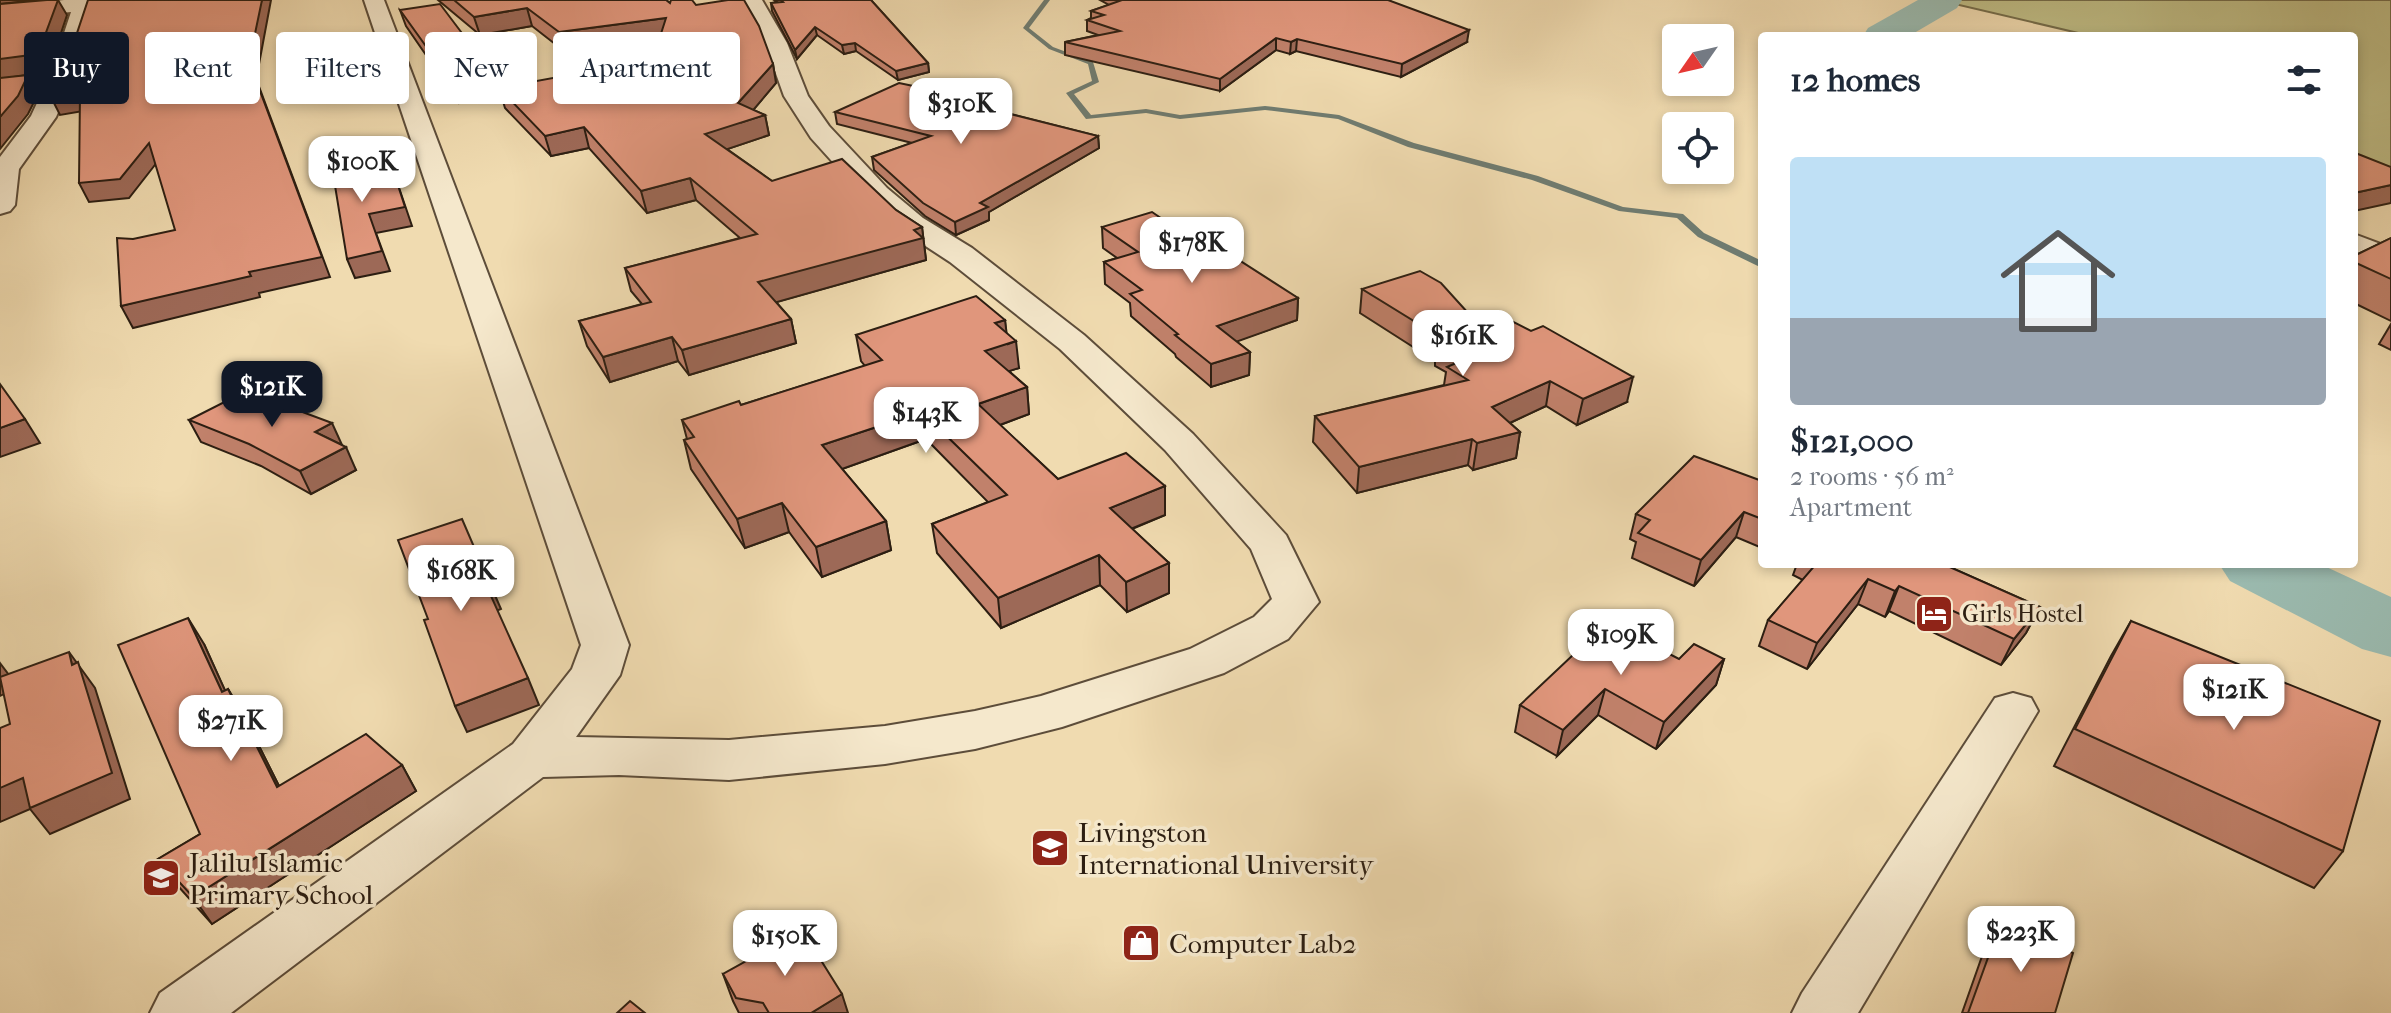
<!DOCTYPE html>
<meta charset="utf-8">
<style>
body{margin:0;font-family:"IM FELL French Canon",serif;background:#f6f6f7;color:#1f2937;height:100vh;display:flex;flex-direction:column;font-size:30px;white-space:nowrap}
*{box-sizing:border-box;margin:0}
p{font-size:26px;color:#747a83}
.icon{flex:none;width:44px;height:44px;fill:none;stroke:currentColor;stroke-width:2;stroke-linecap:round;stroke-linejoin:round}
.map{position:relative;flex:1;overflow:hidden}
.drawer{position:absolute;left:1758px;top:32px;width:600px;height:536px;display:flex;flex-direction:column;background:#fff;border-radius:8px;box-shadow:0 4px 12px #0003}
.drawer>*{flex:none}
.guide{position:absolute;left:24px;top:32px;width:760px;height:72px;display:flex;gap:16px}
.needle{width:52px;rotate:236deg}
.controls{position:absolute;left:1662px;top:24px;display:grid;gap:16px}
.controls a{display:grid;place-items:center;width:72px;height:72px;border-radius:8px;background:#fff;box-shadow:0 4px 12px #0003;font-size:40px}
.price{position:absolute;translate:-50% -68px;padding:0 18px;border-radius:16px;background:#fff;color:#222;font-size:26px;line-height:52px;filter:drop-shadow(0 2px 4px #0008)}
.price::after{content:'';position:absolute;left:50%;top:48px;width:24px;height:18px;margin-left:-12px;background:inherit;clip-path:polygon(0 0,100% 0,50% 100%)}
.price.current{background:#111827;color:#fff}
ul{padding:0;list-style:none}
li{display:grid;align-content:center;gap:16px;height:424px;padding:0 32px}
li+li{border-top:2px solid #e0e1e3}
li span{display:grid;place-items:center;height:248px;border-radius:8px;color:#555}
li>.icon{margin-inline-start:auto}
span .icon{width:144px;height:144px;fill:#fffc;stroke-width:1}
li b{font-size:34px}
h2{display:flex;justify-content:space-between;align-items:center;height:96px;padding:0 32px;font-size:34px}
.chip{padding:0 28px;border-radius:8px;background:#fff;box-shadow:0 4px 12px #0003;font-size:28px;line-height:72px}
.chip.current{background:#111827;color:#fff}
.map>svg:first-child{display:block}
</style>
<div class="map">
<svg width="2391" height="1013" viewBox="0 0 2391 1013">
<rect width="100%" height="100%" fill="#f0dbb0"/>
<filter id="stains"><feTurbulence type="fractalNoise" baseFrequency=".0025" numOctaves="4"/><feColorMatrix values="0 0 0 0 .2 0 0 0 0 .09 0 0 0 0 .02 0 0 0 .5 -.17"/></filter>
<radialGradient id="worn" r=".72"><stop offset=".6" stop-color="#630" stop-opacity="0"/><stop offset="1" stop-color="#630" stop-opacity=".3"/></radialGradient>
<!-- green -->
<polygon fill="#c0be87" stroke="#766e4c" stroke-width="2" points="1938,0 2391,0 2391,190 2354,175 2354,36 2091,36"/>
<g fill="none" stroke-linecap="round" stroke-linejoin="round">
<!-- stream -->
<polygon fill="#6f7c71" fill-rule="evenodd" points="1044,0 1050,0 1029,28 1053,47 1093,62 1099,82 1074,94 1091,115 1146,109 1180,115 1265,106 1339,115 1414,143 1538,176 1623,207 1683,214 1704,233 1762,261 1762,268 1698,237 1677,218 1619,211 1532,180 1408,147 1338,119 1265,110 1180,119 1146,113 1086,119 1066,93 1092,81 1088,64 1049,49 1023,28"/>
<!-- river -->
<g fill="#9bbbb0" fill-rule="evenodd">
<polygon points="1918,0 1962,0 1957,8 1909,36 1863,36 1868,28"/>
<polygon points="2219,564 2320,564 2391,597 2391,657 2362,649 2230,581"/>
</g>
<!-- street casing -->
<g stroke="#5d4d3a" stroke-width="4">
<g id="street">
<polygon points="64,0 135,0 125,6 94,10 72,81 56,117 19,169 15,205 10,211 0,214 0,157 31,116 43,90 0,95 0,81 50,75 71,12 0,19 0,7"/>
<polygon points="364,0 384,0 629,645 620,675 576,737 729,740 885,726 975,711 1041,696 1190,649 1254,617 1272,599 1251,549 1165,450 1060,349 950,262 901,230 867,200 811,138 784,96 765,43 742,0 762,0 787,43 808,96 829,126 887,188 923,218 972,248 1084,335 1193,434 1286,535 1319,602 1288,639 1224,673 1062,727 975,749 885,764 729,780 619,775 543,777 231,1013 150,1013 160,993 513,744 572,669 581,645"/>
<polygon points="2354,234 2391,248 2391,270 2354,255"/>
<polygon points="2013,693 2031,698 2038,711 1858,1013 1792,1013 1802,993 1995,698"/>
</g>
</g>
<!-- street -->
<use href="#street" fill="#f5e8cc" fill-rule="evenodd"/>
</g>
<!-- wall -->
<g fill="#c1816b" stroke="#2c1e12" stroke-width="2">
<polygon points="438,0 666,0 670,3 696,5 773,64 776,83 753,110 765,115 769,135 727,149 772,181 896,210 922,227 926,260 776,302 791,319 796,343 689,375 678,361 610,382 587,346 579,321 642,304 631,291 625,268 740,238 696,200 647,213 589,148 551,156 505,108 499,88 587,97 605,102 642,93 660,37 564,51 532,26 480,35"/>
<polygon points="774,0 871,0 928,63 929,72 898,80 856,51 844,54 817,35 797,59 772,11 771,3 777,2"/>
<polygon points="1100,0 1388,0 1467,42 1401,77 1296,51 1290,54 1276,50 1220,91 1065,55 1065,42 1098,35 1087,31 1087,20 1091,18 1091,11 1109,5"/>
<polygon points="400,10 495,77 501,95 459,103 406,26"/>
<polygon points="990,102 991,109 1098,136 1099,148 989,212 989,220 956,235 925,216 874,170 872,157 912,143 837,124 835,112"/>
<polygon points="1102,227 1218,257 1298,298 1297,320 1236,341 1250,352 1249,375 1211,387 1176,357 1175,354 1131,316 1130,303 1105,284 1104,262 1117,258 1103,248"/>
<polygon points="2391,238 2391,321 2354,303 2354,256"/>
<polygon points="1362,289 1478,324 1627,402 1577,425 1546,406 1510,423 1520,432 1516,458 1473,470 1468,465 1357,493 1313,442 1315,416 1444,385 1446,372 1435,366 1435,361 1360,313"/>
<polygon points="1005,320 1006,333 1019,368 1009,371 1027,387 1029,414 1000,425 1058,479 1165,486 1165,515 1132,529 1169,563 1169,593 1127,612 1100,585 1001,628 937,553 932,524 988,502 926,439 842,469 886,521 891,550 822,577 789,532 745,548 691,469 684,440 687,439 682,420 741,405 865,366 861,361 856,335"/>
<polygon points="2391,324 2391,350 2379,344"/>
<polygon points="189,420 342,445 356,470 311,494 261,466 201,442"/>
<polygon points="1762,481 1762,548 1736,537 1694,586 1632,558 1636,542 1630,539 1636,514"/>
<polygon points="1797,564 1943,564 2040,607 2026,633 2001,665 1889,611 1885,617 1858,604 1807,669 1759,646 1768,620 1803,580 1793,575"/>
<polygon points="2131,621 2343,851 2314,888 2054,766 2111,656"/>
<polygon points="204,644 225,691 228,689 244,716 279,786 402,765 416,791 212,924 178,886 158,859 200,834"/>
<polygon points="1679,659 1724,659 1716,685 1656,749 1598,715 1557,756 1515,732 1520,705"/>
<polygon points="2002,919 2055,1013 1962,1013 1986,945"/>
<polygon points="723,974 848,1013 739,1013 733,1001"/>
</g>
<!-- shaded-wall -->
<g fill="#9d6957" stroke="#2c1e12" stroke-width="2">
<polygon points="0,0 36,0 0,4"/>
<polygon points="58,0 67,15 48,72 0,79 0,59"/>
<polygon points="262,0 271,0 259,64 251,65 330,277 259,293 260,297 133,328 121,306 249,272 244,48"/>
<polygon points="527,8 532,26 480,35 474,17"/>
<polygon points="666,18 670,36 564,51 559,32"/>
<polygon points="815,27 817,35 797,59 795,50"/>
<polygon points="1469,30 1467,42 1401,77 1402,64"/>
<polygon points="1276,38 1276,50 1220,91 1220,79"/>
<polygon points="1297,39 1296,51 1290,54 1291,42"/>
<polygon points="855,43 856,51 844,54 842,45"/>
<polygon points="928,63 929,72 898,80 896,71"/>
<polygon points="773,64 776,83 743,122 765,115 769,135 710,155 705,134 738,103"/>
<polygon points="28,75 38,94 28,114 0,149 0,117"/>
<polygon points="495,77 501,95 459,103 453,84"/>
<polygon points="80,93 89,110 60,115 51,97"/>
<polygon points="990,102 991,114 982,107"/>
<polygon points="584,127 589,148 551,156 545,136"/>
<polygon points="1098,136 1099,148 989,212 989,220 956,235 955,222 980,203"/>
<polygon points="149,143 158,161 129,198 89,202 79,183"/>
<polygon points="394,173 412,226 376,233 390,271 355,278 347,259 369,214"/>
<polygon points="690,178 696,200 647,213 641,191"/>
<polygon points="2391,185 2391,203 2354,211 2354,193"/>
<polygon points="922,227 926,260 763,306 758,282"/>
<polygon points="1298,298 1297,320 1216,349 1217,326"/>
<polygon points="791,319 796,343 689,375 682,350"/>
<polygon points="1005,320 1008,344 1016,341 1019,368 988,378 985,351 995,323"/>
<polygon points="672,337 678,361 610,382 603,357"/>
<polygon points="1250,352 1249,375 1211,387 1211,364"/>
<polygon points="1633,377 1627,402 1577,425 1583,399"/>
<polygon points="1550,381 1546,406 1488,433 1492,407"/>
<polygon points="1027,387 1029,414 981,432 978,404"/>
<polygon points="922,412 926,439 828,474 822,445"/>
<polygon points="25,419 40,443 0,457 0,428"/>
<polygon points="332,423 342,445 315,432"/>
<polygon points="1520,432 1516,458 1473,470 1477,443"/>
<polygon points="1472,439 1468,465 1357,493 1359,467"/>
<polygon points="346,447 356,470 311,494 300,471"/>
<polygon points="1165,486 1165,515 1111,537 1110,508"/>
<polygon points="782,503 789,532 745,548 737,519"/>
<polygon points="1744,512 1736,537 1694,586 1701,560"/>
<polygon points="886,521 891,550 822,577 816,547"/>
<polygon points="1099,555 1100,585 1001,628 998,598"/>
<polygon points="1169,563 1169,593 1127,612 1126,582"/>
<polygon points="1868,579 1858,604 1807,669 1817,643"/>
<polygon points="490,584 501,609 496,611 486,585"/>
<polygon points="1899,586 1889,611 1885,617 1895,591"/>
<polygon points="2040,607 2026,633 2001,665 2014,639"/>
<polygon points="188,618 204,644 238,719 222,692"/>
<polygon points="69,652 95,688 130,799 50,834 30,809 0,822 0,788 72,665"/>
<polygon points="1724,659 1716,685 1656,749 1664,722"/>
<polygon points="0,663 18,687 0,696"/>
<polygon points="528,678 539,705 467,732 455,706"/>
<polygon points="228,689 244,716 293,814 277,787"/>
<polygon points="1605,689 1598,715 1557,756 1563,730"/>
<polygon points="402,765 416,791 212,924 193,897"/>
<polygon points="842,994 848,1013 811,1013"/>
</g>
<!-- building -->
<g fill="#e0967c" stroke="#2c1e12" stroke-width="2">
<polygon points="47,0 58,0 38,54 0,59 0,4"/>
<polygon points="88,0 262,0 252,48 244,48 322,257 249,272 251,276 121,306 117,238 133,239 175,230 149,143 120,179 79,183 80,93 51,97 66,66"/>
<polygon points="454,0 666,0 670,3 671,0 692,0 696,5 728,0 744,0 759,26 773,64 738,103 765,115 705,134 772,181 842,159 896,210 922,227 914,230 923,238 758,282 791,319 682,350 672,337 603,357 579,321 651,302 625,268 757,234 690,178 641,191 584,127 545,136 499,88 569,75 587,97 599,95 605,102 642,93 666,18 559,32 527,8 474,17"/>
<polygon points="781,0 871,0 928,63 896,71 855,43 842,45 815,27 795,50 771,3 783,2"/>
<polygon points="1122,0 1388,0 1469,30 1402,64 1297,39 1291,42 1276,38 1220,79 1065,42 1120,31 1087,20 1104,15 1091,11"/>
<polygon points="440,4 495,77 453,84 400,10"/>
<polygon points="28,75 18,96 0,117 0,78"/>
<polygon points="899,83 990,102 982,107 1098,136 980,203 988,207 955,222 923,203 872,157 931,136 835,112"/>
<polygon points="328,143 339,155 347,153 359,179 394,173 405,207 369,214 382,251 347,259"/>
<polygon points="2358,154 2391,167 2391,185 2354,193 2354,155"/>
<polygon points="1152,212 1218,257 1228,253 1298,298 1217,326 1250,352 1211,364 1175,335 1178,334 1130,294 1142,290 1104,262 1138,252 1102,227"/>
<polygon points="2391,238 2391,279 2354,262 2354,256"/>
<polygon points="1420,271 1441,283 1478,324 1500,315 1531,331 1543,326 1633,377 1583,399 1550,381 1492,407 1520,432 1477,443 1472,439 1359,467 1315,416 1468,380 1447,367 1468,358 1438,341 1443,339 1362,289"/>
<polygon points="976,296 1005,320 995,323 1016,341 985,351 1027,387 978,404 1058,479 1126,453 1165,486 1110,508 1169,563 1126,582 1099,555 998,598 932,524 1007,495 922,412 822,445 886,521 816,547 782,503 737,519 684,440 694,437 682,420 739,401 741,405 882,360 856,335"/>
<polygon points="0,384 25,419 0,428"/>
<polygon points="246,391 332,423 315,432 346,447 300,471 249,444 189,420"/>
<polygon points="1694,456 1762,481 1762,519 1744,512 1701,560 1638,533 1650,520 1636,514"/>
<polygon points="462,519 490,584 486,585 528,678 455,706 424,620 428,619 398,540"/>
<polygon points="1816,564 1943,564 2040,607 2014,639 1899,586 1895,591 1868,579 1817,643 1768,620"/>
<polygon points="188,618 222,692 228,689 277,787 366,734 402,765 193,897 158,859 200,834 118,645"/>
<polygon points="2131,621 2380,721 2343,851 2075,729"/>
<polygon points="1608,622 1679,659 1694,644 1724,659 1664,722 1605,689 1563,730 1520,705"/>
<polygon points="69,652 72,665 78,662 112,773 30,808 23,778 0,788 0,728 10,724 0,677"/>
<polygon points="2002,919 2073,953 2055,1013 1968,1013"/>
<polygon points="802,930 842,994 811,1013 769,1013 763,1003 736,998 723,974"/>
<polygon points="630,1001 645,1013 617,1013"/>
</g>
<!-- icons -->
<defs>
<g id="hotel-square" transform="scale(2)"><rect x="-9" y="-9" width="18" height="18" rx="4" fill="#8f2418" stroke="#f5e8cc"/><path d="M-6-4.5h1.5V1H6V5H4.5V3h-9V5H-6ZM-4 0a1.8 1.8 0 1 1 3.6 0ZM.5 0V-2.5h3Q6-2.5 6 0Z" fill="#fff"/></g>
<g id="university-square" transform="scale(2)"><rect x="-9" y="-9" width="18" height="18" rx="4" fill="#8f2418" stroke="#f5e8cc"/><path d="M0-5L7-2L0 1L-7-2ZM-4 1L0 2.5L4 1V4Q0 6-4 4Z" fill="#fff"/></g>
<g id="school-square" transform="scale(2)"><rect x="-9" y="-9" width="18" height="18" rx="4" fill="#8f2418" stroke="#f5e8cc"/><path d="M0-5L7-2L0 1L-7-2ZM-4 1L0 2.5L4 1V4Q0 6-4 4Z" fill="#fff"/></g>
<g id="shop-square" transform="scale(2)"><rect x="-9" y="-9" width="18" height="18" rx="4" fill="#8f2418" stroke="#f5e8cc"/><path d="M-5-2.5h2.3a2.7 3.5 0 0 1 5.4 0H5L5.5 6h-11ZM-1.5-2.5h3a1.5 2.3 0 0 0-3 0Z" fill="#fff"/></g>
</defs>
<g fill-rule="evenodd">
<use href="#hotel-square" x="1934" y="614"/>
<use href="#university-square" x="1050" y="848"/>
<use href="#school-square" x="161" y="878"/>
<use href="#shop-square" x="1141" y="943"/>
</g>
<g text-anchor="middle" stroke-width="7" stroke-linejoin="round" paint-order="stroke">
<!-- poi labels -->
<g font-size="24" fill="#2c1e12" stroke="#f5e8cc" text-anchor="start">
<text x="1962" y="622">Girls Hostel</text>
</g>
<!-- near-poi labels -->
<g font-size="28" fill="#2c1e12" stroke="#f5e8cc" text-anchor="start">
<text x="1078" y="842">Livingston<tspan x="1078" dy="32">International University</tspan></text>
<text x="189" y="872">Jalilu Islamic<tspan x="189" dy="32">Primary School</tspan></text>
<text x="1169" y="953">Computer Lab2</text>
</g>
</g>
<rect width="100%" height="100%" filter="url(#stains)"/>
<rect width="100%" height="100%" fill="url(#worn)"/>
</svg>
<div class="controls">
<a><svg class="needle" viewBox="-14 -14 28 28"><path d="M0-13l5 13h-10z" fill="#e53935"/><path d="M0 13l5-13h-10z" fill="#747a83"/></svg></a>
<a><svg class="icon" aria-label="locate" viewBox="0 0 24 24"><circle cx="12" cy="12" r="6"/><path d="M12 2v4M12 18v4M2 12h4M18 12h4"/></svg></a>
</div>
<b class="price" style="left:961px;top:146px">$310K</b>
<b class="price" style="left:362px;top:204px">$100K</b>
<b class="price" style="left:1192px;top:285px">$178K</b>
<b class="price" style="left:1463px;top:378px">$161K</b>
<b class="price current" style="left:272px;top:429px">$121K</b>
<b class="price" style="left:926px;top:455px">$143K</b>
<b class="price" style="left:461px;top:613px">$168K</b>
<b class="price" style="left:1621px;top:677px">$109K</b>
<b class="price" style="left:2234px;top:732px">$121K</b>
<b class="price" style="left:231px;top:763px">$271K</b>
<b class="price" style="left:2021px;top:974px">$223K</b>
<b class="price" style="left:785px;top:978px">$150K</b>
<div class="guide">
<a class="chip current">Buy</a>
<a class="chip">Rent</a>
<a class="chip">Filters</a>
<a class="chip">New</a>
<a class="chip">Apartment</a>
</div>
<section class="drawer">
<h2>12 homes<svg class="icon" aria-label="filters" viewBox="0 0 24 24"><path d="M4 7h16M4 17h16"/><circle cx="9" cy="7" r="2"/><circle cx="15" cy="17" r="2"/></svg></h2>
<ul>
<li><span style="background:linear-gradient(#bfe0f5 65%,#9aa5b1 0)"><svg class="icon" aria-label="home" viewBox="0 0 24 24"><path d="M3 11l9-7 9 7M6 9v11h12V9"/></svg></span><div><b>$121,000</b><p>2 rooms · 56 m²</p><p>Apartment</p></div></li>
</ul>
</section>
</div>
